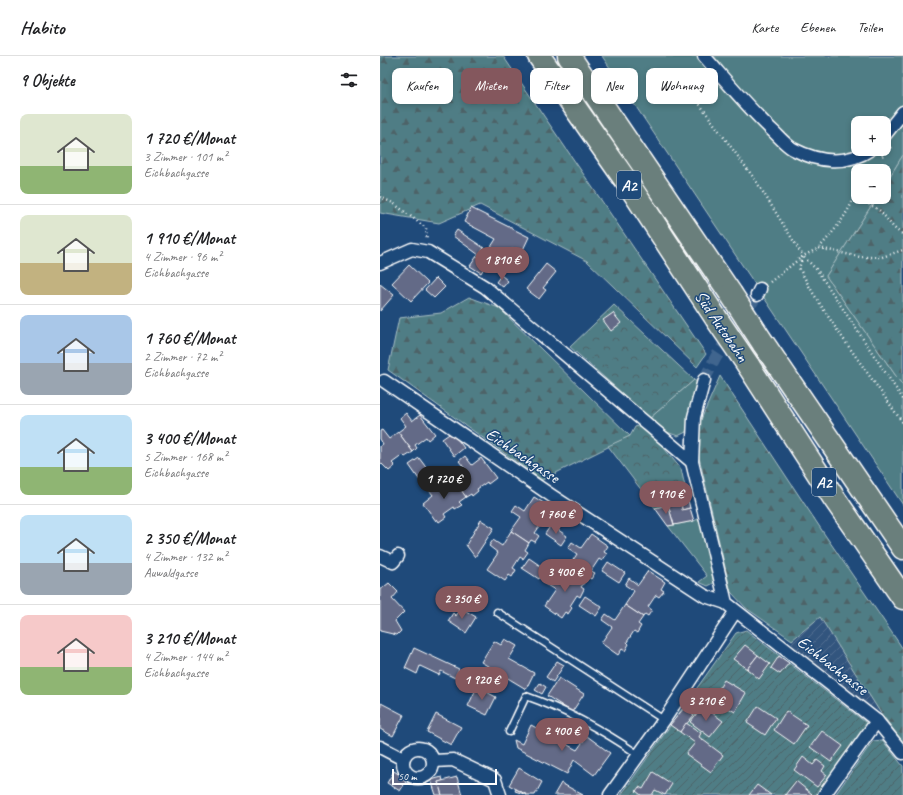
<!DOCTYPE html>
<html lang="de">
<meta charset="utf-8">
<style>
body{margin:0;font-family:Caveat,sans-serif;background:#f6f6f6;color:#202124;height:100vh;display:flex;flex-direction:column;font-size:15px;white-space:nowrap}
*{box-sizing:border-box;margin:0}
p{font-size:13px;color:#757577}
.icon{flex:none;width:22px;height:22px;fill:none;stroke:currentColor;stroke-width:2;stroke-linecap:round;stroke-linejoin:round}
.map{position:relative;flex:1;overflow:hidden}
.panel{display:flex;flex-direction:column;background:#fff;width:380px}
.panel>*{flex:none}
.hud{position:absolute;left:12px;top:12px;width:380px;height:36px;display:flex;gap:8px}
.fabs{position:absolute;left:471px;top:60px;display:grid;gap:8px}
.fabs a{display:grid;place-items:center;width:40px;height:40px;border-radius:8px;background:#fff;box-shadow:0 2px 6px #0003;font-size:20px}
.scale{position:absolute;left:12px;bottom:10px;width:105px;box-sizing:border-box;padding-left:4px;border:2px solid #fff;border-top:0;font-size:11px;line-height:14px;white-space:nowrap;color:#fff;-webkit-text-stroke:3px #1f4a7a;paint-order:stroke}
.price{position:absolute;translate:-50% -34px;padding:0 9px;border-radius:14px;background:#84575d;color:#fff;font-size:13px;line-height:26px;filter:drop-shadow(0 1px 2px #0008)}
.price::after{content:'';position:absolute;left:50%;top:24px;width:12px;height:9px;margin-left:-6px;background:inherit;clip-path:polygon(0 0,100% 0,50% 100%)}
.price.current{background:#222;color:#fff}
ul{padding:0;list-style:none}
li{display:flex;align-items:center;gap:12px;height:100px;padding:0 20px}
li+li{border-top:1px solid #e0e0e0}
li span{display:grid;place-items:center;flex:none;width:112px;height:80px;border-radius:8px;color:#555}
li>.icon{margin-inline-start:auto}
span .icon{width:48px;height:48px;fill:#fffc;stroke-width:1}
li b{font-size:17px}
h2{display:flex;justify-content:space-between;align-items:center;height:48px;padding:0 20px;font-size:17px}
.tag{padding:0 14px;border-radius:8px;background:#fff;box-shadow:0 2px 6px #0003;font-size:14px;line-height:36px}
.tag.current{background:#84575d;color:#fff}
header{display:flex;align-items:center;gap:24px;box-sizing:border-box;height:56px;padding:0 20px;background:#fff;border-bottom:1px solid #e0e0e0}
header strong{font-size:19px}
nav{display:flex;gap:22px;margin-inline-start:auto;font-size:14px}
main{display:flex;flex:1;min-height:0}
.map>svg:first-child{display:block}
</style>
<header>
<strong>Habito</strong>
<nav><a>Karte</a><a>Ebenen</a><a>Teilen</a></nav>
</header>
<main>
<section class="panel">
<h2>9 Objekte<svg class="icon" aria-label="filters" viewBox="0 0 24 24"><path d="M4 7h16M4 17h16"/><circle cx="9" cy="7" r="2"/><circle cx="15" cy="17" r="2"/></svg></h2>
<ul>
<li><span style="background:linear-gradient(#dfe7d0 65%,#8fb573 0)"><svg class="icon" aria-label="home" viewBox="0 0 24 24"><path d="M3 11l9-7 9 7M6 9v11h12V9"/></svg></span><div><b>1 720 €/Monat</b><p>3 Zimmer · 101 m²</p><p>Eichbachgasse</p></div></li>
<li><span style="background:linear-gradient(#dfe7d0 60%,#c2b280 0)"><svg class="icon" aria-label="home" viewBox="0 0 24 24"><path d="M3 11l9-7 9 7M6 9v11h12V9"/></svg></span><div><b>1 910 €/Monat</b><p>4 Zimmer · 96 m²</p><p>Eichbachgasse</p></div></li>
<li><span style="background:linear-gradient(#a9c7e8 60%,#9aa5b1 0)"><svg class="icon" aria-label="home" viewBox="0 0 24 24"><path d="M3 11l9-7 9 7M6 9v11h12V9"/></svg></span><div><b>1 760 €/Monat</b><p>2 Zimmer · 72 m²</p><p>Eichbachgasse</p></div></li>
<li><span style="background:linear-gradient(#bfe0f5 65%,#8fb573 0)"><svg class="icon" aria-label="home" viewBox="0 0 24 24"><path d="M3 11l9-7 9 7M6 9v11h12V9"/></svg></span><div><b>3 400 €/Monat</b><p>5 Zimmer · 168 m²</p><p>Eichbachgasse</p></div></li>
<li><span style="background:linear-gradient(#bfe0f5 60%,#9aa5b1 0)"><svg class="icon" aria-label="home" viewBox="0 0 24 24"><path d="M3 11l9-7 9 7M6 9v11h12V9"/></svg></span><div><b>2 350 €/Monat</b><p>4 Zimmer · 132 m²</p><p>Auwaldgasse</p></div></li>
<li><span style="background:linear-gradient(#f6c9c9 65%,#8fb573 0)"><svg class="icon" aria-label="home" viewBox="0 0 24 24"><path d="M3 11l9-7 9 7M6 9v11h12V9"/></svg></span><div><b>3 210 €/Monat</b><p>4 Zimmer · 144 m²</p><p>Eichbachgasse</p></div></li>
</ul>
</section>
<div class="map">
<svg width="523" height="739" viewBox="0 0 523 739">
<defs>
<pattern id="industrial-furrows" width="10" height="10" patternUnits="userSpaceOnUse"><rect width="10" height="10" fill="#33547e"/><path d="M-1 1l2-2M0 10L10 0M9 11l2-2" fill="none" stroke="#526e91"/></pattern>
<pattern id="forest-firs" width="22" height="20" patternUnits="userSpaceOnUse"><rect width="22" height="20" fill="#507d85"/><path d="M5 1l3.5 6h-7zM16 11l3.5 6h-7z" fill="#4e6468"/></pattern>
<pattern id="park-crowns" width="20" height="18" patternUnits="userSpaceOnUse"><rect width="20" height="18" fill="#507d85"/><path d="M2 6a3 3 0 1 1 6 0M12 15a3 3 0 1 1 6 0" fill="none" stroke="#4e6468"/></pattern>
<pattern id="garden-furrows" width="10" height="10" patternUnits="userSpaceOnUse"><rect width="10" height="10" fill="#507d85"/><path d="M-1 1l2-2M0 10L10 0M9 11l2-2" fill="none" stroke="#4e6468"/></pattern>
</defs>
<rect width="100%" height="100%" fill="#1f4a7a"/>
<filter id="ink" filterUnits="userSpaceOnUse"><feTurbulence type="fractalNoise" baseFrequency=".025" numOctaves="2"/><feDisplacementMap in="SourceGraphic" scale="8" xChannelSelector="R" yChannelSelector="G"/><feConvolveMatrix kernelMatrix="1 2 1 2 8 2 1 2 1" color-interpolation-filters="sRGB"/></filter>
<g filter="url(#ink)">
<!-- industrial -->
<polygon fill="url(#industrial-furrows)" points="440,561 500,656 474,640 412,589 412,584"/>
<!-- grass -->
<g fill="#507d85" stroke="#a8bec2" fill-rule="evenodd">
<path d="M 222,0 L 523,0 L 523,99 L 504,130 L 504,115 L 478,115 L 478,141 L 497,141 L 446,220 L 523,330 L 523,449 ZM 478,67 L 504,67 L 504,93 L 478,93 Z"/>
<polygon points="314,324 317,326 306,376 298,380 284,375 270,362"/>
<polygon points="320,462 334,527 328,530 319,526 327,520 288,470 314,465"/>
</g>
<!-- forest -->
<g fill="url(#forest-firs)" stroke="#a8bec2">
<polygon points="0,0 123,0 326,298 317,311 207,205 100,149 59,167 0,157"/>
<polygon points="523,99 523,330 446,220 497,141 504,141 504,130"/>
<polygon points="89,241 119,252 250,380 162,424 8,314 19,262 61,257"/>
<polygon points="340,320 445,479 523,593 523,686 500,656 440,561 412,584 366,552 351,536 318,397 320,366"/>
</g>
<!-- park -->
<g fill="url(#park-crowns)" stroke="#a8bec2">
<polygon points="234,249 314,324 270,362 190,291"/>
<polygon points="260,369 280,387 301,413 308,444 275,452 228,390 250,380 255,371"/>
</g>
<!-- garden -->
<g fill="url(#garden-furrows)" stroke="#a8bec2">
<polygon points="366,574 489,669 438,739 241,739 356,577"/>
<polygon points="502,684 523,710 523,739 455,739 493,685"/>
</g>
<!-- building -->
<g fill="#636a87" stroke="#fff">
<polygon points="487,141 497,141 494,145"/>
<polygon points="91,152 149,181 141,198 132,193 125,206 109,194 116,183 84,166"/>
<polygon points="77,174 104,192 99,199 73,180"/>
<polygon points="97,200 107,207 101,217 90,210"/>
<polygon points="166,208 176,216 163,232 166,234 159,243 146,233"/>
<polygon points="29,209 48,227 31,245 12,227"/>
<polygon points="121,219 128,225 123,231 116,226"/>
<polygon points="56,222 65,231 54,242 45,234"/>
<polygon points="0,228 14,239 0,255"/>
<polygon points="233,257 241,267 231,275 223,264"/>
<polygon points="26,357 32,365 40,359 55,378 48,384 46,381 35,389 37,392 33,396 18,376 26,370 20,362"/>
<polygon points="2,374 9,383 18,376 33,396 25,401 23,399 12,407 15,410 9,415 0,406 0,390 3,388 0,383 0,375"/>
<polygon points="72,376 84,392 74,400 62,383"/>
<polygon points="85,400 92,409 101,402 116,422 108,428 107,426 97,433 98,435 92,440 91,438 86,441 73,423 86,414 79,405"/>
<polygon points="39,402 51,418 41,426 29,409"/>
<polygon points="73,423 86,441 79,446 82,449 75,453 74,451 64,458 66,461 59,466 57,463 56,465 43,447 53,439 46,430 52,426 58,434"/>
<polygon points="154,441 172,452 166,460 169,462 165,469 162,467 155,477 159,480 155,486 151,484 149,487 131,475 141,461 132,455 136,449 145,455"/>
<polygon points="308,444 310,452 302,454 301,446"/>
<polygon points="301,446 302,454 310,452 314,465 294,469 288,449"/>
<polygon points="288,449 294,469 288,470 275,452"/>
<polygon points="101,464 114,472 95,501 86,489"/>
<polygon points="171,469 187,480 181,489 165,478"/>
<polygon points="131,475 149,487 145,494 148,496 143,503 140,501 133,512 136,514 132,521 129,519 125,525 107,513 118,497 109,490 113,484 122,490"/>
<polygon points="211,478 228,490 224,496 227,498 222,505 219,503 211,515 215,517 211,523 208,521 206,524 188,512 197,498 188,492 192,486 201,492"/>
<polygon points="149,502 165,513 159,523 142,512"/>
<polygon points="228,506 245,517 239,526 222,515"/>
<polygon points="188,512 206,524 201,531 204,533 200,541 197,539 190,550 192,552 188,558 185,556 181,562 164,550 175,534 165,528 169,521 178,527"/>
<polygon points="268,515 285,526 281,533 284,535 279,541 276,539 268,551 272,554 268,560 265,558 263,561 245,549 254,535 245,529 249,522 258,529"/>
<polygon points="9,527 18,536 12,543 24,556 15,565 21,575 17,579 0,575 0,534"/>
<polygon points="205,540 222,551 216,560 199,549"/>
<polygon points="245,549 263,561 258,568 261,570 257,577 254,575 247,586 249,588 245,595 242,593 238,599 221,587 232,571 222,564 226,558 235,564"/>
<polygon points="81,552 96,561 86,577 68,565 73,557 76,560"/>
<polygon points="125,583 137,590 129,603 154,617 146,633 101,606 114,585 121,589"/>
<polygon points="365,589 378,599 367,613 353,603"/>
<polygon points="34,592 79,613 75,622 61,615 59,619 40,610 37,618 25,612"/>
<polygon points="378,599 390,608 379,623 367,613"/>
<polygon points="399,600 409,607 400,618 391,612"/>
<polygon points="177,605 184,609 173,626 166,621"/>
<polygon points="179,622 204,638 192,656 167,640"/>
<polygon points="344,624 366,637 355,656 333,643"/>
<polygon points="160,627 166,631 162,638 155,634"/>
<polygon points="97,631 116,641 107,659 88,650"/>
<polygon points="1,647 24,659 13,680 0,673"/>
<polygon points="323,650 343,665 330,681 310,666"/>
<polygon points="378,650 396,662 385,679 367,667"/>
<polygon points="304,652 314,659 300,676 290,669"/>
<polygon points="406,655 427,669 414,688 394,674"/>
<polygon points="56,658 81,671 71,689 47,676"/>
<polygon points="306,667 321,677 319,681 343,699 331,716 306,698 315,687 300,676"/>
<polygon points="151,669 197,694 207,680 230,697 214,719 194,704 187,718 136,692 134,684 142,688"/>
<polygon points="442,675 463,690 451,706 430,691"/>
<polygon points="423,701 433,709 437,704 445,710 442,715 447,719 437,731 414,714"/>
<polygon points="139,712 162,726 155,739 147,739 129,729"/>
<polygon points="14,715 27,724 20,735 7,727"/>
<polygon points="273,716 292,728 285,739 275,734 272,739 261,739 256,735 259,731 263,733"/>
<polygon points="62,721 63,725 58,726 62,739 56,739 51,724"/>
<polygon points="77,721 82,739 62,739 58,726"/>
<polygon points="416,725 432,738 431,739 405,739"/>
<polygon points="181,727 203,739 174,739"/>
<polygon points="377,729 391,739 369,739"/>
<polygon points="136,733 147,739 135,735"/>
</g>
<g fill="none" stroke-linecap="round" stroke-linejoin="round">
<!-- street-tunnel -->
<polyline stroke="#41658e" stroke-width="12" stroke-dasharray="12 6" stroke-linecap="butt" points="324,324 336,301 377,239"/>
<!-- lane casing -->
<g stroke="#fff" stroke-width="9">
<g id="lane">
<polyline points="117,556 284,664"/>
<path d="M 129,676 L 146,640 C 186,654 224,675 259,699"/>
</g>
</g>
<!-- street casing -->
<g stroke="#fff" stroke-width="15">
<g id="street">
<path d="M 324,0 C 347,26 369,53 395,77 C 400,82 406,89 413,93 C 438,106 466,110 491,93"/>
<polyline points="504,80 523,56"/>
<polyline points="0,207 32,193 48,196 105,231 312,406"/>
<polyline points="377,239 380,233"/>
<polyline points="324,324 314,361 312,406 346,547 497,665 523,697"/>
<polyline points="4,325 172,440 325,540 346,547"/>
<polyline points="0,500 13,506 18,500"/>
<polyline points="0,691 23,703"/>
<circle cx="38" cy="707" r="15"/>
<polyline points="54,705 73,704 115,724 120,739"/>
<polyline points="230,739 284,664 355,556"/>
<polyline points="444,739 497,665"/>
</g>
</g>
<!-- highway casing -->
<g stroke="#fff" stroke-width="25">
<g id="highway">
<polyline points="159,0 249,129 336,262"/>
<polyline points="189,0 351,238"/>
<polyline points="383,287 523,492"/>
<polyline points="368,309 454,442 523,542"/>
</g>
</g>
<!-- path -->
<g stroke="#fff" stroke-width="2.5" stroke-dasharray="1 3" stroke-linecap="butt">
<polyline points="326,21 319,25 318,46 376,125 423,200"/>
<polyline points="502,100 511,91"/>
<polyline points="485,109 485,115"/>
<polyline points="0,141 13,147 46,172 47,184"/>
<path d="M 474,142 C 483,146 493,149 500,155 C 509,164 512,173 523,178"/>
<path d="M 439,192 C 456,173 470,156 478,131"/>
<polyline points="390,226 423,200 439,192 480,201 502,201 523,194"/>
<polyline points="523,343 437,214 423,200 419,212 433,237 457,274 523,367"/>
</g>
<!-- lane -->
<use href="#lane" stroke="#1f4a7a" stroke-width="6"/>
<!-- street -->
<use href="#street" stroke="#1f4a7a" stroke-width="12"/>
<!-- highway -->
<use href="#highway" stroke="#6b7f7c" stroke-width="22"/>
<!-- highway-bridge casing -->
<g stroke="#fff" stroke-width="25" stroke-linecap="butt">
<g id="highway-bridge">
<polyline points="351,238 383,287"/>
<polyline points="336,262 368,309"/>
</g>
</g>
<!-- highway-bridge -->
<use href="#highway-bridge" stroke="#6b7f7c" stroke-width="22"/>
</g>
</g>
<g text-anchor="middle" stroke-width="3" stroke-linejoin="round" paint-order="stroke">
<!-- shield labels -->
<g fill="#1f4a7a" stroke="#bcc9d7" stroke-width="1">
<rect x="237" y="115" width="24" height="28" rx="3"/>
<rect x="432" y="412" width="24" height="28" rx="3"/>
</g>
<g font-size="16" font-weight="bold" fill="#fff">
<text x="249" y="135">A2</text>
<text x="444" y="432">A2</text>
</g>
<!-- street labels -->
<g font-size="17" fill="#fff" stroke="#1f4a7a">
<text transform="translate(342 270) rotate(56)" y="6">Süd Autobahn</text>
<text transform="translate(143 399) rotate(34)" y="6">Eichbachgasse</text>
<text transform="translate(453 609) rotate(38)" y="6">Eichbachgasse</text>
</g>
</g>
</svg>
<div class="fabs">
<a>+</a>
<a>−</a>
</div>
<div class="scale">50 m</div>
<b class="price" style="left:122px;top:225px">1 810 €</b>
<b class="price current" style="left:64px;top:444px">1 720 €</b>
<b class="price" style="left:286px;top:459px">1 910 €</b>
<b class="price" style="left:176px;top:479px">1 760 €</b>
<b class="price" style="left:185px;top:537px">3 400 €</b>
<b class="price" style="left:82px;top:564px">2 350 €</b>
<b class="price" style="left:102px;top:645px">1 920 €</b>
<b class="price" style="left:326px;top:666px">3 210 €</b>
<b class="price" style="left:182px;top:696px">2 400 €</b>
<div class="hud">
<a class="tag">Kaufen</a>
<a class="tag current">Mieten</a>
<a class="tag">Filter</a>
<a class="tag">Neu</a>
<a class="tag">Wohnung</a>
</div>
</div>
</main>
